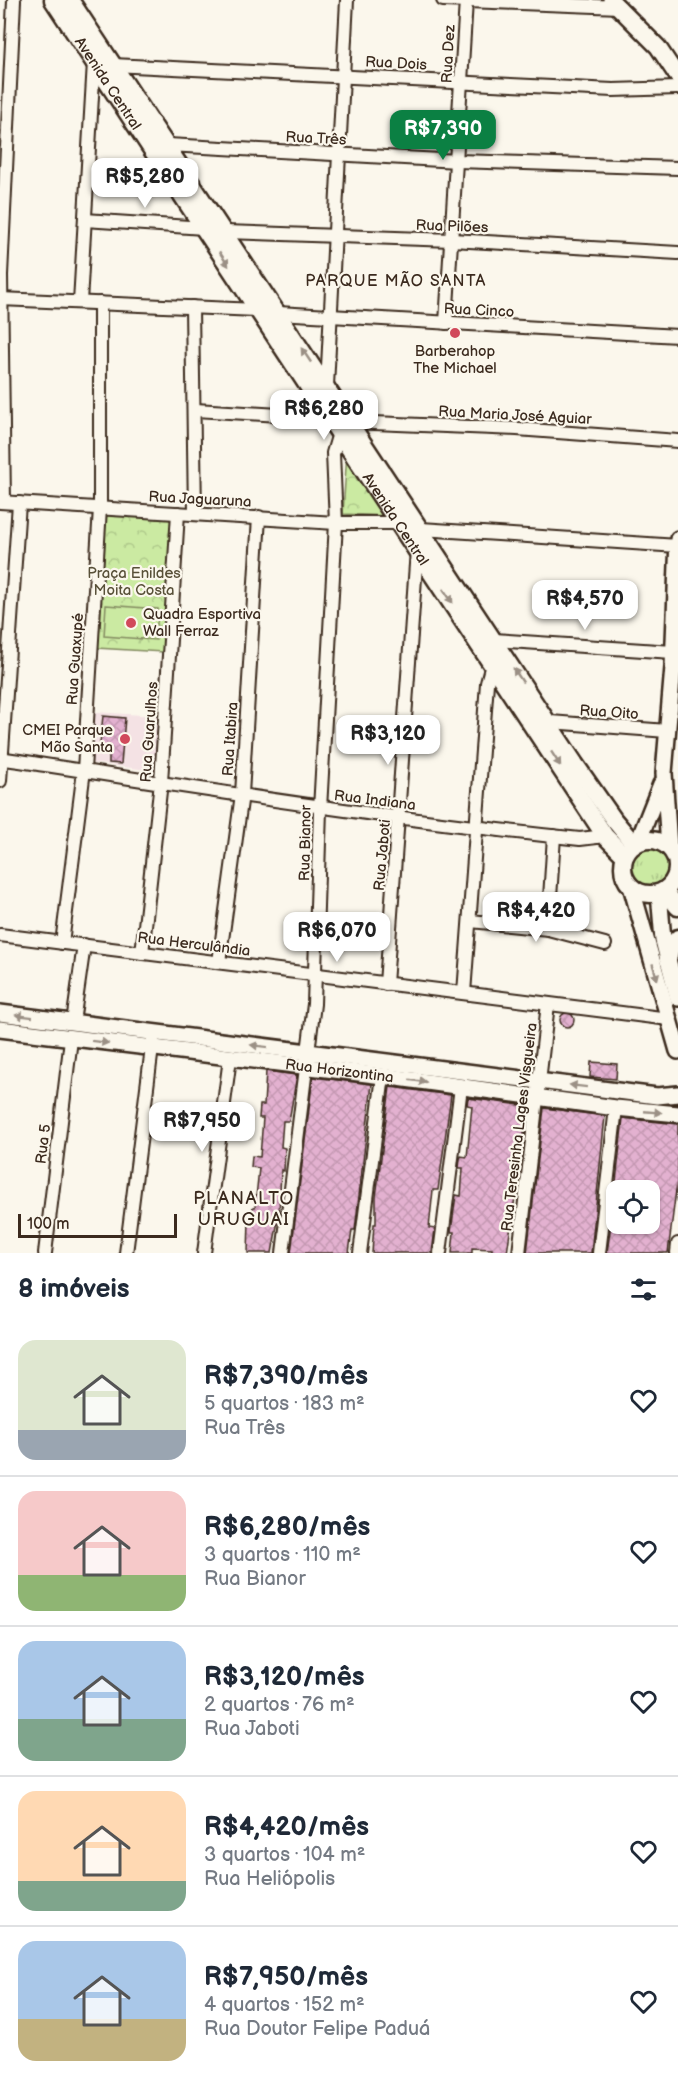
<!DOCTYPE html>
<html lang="pt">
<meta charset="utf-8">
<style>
body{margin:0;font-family:"Balsamiq Sans",sans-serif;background:#f2f2f3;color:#1f2937;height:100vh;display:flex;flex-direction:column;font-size:22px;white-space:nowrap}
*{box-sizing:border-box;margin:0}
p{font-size:20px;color:#747a83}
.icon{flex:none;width:33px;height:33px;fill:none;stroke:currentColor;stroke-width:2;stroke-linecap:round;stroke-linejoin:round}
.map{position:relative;height:1253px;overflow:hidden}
.sheet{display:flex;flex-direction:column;background:#fff;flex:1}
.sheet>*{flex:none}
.controls{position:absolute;left:606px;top:1180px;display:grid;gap:12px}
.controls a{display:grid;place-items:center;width:54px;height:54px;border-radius:12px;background:#fff;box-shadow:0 2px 4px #0004;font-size:30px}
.scale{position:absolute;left:18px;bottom:15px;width:159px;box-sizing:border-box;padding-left:6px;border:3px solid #3b2a1e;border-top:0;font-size:16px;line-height:21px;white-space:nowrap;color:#3b2a1e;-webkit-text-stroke:4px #fbf7ec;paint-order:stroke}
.price{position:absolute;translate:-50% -51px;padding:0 14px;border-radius:12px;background:#fff;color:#222;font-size:20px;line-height:39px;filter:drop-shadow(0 2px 3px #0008)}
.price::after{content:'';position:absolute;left:50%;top:36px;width:18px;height:14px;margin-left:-9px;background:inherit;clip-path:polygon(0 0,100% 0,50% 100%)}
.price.on{background:#0b8043;color:#fff}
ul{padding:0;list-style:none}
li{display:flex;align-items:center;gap:18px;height:150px;padding:0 18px}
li+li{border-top:2px solid #e0e1e3}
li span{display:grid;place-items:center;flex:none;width:168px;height:120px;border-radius:18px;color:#555}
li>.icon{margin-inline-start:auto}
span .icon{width:72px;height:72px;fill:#fffc;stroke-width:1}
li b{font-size:26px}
h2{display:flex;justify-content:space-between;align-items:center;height:72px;padding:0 18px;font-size:26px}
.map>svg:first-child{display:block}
</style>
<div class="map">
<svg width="678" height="1253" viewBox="0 0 678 1253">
<defs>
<pattern id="grass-tufts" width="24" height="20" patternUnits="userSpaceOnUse" patternTransform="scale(1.5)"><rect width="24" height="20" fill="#cbeaa2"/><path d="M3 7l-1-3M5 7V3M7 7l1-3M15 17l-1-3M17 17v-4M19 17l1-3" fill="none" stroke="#afc98b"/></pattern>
<pattern id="park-crowns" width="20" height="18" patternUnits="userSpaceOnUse" patternTransform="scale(1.5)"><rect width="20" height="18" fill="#cbeaa2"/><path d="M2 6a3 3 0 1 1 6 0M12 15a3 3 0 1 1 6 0" fill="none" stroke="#afc98b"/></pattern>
<pattern id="building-cross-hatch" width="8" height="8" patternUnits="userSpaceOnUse" patternTransform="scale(1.5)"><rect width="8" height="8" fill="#e3b1d0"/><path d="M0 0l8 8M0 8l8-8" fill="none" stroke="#c498b2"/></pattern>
</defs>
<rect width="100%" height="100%" fill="#fbf7ec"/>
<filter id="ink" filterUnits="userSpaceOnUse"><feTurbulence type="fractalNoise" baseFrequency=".0167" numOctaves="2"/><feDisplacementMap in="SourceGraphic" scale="12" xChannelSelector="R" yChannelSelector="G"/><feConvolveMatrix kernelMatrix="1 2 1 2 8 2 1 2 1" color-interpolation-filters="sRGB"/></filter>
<g filter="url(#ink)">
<!-- built -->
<polygon fill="#f4e2e4" points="94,712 158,716 156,771 91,763"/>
<!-- grass -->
<circle fill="url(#grass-tufts)" stroke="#838a60" stroke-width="1.5" cx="650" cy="867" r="22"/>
<!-- park -->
<g fill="url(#park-crowns)" stroke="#838a60" stroke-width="1.5">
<polygon points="347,451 390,516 343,514"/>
<polygon points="105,512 171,516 163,652 96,648"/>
</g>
<!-- pitch -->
<polygon fill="#cbeaa2" stroke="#838a60" stroke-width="1.5" points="106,605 158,609 156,640 104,636"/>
<!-- building -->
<g fill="url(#building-cross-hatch)" stroke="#3b2a1e" stroke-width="1.5">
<polygon points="103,716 125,718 121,764 109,763 109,754 99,753"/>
<circle cx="567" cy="1020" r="7"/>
<polygon points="591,1062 617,1064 616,1079 590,1077"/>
<polygon points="266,1071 297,1075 289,1121 283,1121 281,1147 285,1148 284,1171 281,1170 279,1215 272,1253 248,1253 249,1220 253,1207 255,1207 259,1168 251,1167 252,1156 260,1157 263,1118 259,1118 260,1105 264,1105"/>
<polygon points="313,1077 372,1084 355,1230 352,1230 349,1253 291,1253"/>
<polygon points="390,1087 451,1095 438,1190 433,1190 429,1228 435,1229 432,1253 372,1253 374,1224 376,1224 376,1197"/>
<polygon points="468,1098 528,1106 507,1253 492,1253 492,1249 472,1248 472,1253 452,1253 454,1232 451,1232 456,1195 461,1196 463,1168 459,1168 460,1159 461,1156 467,1157 472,1106 467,1105"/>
<polygon points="544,1108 605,1116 591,1253 527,1253"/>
<polygon points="623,1118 678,1124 678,1174 668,1253 607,1253 611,1224 650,1224 650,1191 615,1191"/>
</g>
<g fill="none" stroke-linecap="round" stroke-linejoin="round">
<!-- minor casing -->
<g stroke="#3b2a1e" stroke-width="16">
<g id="minor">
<polyline points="443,0 620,7"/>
<polyline points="113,65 613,90 678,88"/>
<polyline points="168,145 458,161 678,168"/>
<polyline points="85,220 204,228"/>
<polyline points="225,232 452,240 678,253"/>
<polyline points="0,299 257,310"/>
<polyline points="80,302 94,62"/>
<polyline points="192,307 195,514"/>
<polyline points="278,313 678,336"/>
<polyline points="446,323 466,1"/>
<polyline points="327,386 347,0"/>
<polyline points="195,410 329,418"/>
<polyline points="350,422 517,429 678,441"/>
<polyline points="0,502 336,523 399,523"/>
<polyline points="4,502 1,275 14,0"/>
<polyline points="421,529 678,546"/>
<polyline points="494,640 673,652"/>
<polyline points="550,722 667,731"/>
<path d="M 0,758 C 193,788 386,819 580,839 L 605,836"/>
<polyline points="0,781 19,503"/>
<polyline points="471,921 548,929 605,944"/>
<polyline points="548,929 554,836"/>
<polyline points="0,935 669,1019"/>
<polyline points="62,943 84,770 100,508 100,303"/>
<polyline points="142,953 161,782 178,513"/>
<polyline points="219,962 242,794 259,517"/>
<polyline points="386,984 417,550"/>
<polyline points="464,993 487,683 492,664"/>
<polyline points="73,1022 84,945"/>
<polyline points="45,1253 71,1039"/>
<polyline points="126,1253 153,1040"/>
<polyline points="204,1253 230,1058"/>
<polyline points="283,1253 314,1004 320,809 336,523 333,453 339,433"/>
<polyline points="360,1253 383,1076"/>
<polyline points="440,1253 461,1087"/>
<polyline points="519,1253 548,1004"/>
<polyline points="599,1253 616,1108"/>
<polyline points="677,1253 678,1244"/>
</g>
</g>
<!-- tertiary casing -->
<g stroke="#3b2a1e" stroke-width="20">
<g id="tertiary">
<polyline points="611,0 658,47 678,77"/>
<polyline points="638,842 661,784"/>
<polyline points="669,847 664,773 673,667 678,539"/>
<polyline points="631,886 678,1051"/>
<polyline points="659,893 663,940 678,998"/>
<polyline points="0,1013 657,1096 678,1094"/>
<path id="s1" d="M 0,1029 L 383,1076 L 616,1108 L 678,1114"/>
</g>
</g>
<!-- secondary casing -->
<g stroke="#3b2a1e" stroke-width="21">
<g id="secondary">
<path id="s2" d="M 53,0 L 605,836 L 625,856"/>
<polyline points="70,0 575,764 614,820 634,844"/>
<circle cx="650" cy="867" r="27"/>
<polyline points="664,891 678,907"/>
<polyline points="668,960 671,946 678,938"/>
</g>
</g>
<!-- minor -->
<use href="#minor" stroke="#fbf7ec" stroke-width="12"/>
<!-- tertiary -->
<use href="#tertiary" stroke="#fbf7ec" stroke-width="15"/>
<!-- secondary -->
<use href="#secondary" stroke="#fbf7ec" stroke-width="16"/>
</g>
<!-- one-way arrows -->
<defs><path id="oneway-solid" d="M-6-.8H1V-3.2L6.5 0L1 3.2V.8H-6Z" transform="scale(1.5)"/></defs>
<g fill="#9b9085">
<use href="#oneway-solid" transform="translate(224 259) rotate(57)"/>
<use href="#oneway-solid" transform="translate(306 355) rotate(-124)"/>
<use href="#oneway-solid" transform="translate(448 596) rotate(56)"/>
<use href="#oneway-solid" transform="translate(518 675) rotate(-124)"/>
<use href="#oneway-solid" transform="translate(556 759) rotate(57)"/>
<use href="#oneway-solid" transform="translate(655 972) rotate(73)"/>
<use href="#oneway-solid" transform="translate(24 1016) rotate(-173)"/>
<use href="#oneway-solid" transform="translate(100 1042) rotate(7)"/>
<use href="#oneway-solid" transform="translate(259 1046) rotate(-173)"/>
<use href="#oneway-solid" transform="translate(418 1081) rotate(8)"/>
<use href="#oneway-solid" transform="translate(578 1086) rotate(-173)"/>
<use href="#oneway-solid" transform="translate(653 1112) rotate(5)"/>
</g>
</g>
<!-- markers -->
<g fill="#d1495b" stroke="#fbf7ec" stroke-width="2">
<circle cx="455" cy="333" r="6"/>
<circle cx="131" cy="623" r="6"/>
<circle cx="125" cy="739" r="6"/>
</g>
<g text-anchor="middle" stroke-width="4.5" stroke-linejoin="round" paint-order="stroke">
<!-- street labels -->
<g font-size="15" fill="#3b2a1e" stroke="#fbf7ec">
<text transform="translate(448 54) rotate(-87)" y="5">Rua Dez</text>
<text transform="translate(396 63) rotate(3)" y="5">Rua Dois</text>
<text dy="5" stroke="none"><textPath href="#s2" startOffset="100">Avenida Central</textPath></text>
<text transform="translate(316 138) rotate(3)" y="5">Rua Três</text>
<text transform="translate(452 226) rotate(2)" y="5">Rua Pilões</text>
<text transform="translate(479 310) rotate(3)" y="5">Rua Cinco</text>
<text transform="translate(515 415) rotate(3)" y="5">Rua Maria José Aguiar</text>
<text transform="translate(200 499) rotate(3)" y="5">Rua Jaguaruna</text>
<text dy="5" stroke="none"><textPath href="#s2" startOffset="622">Avenida Central</textPath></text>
<text transform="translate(75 659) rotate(-86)" y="5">Rua Guaxupé</text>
<text transform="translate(609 712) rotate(4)" y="5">Rua Oito</text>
<text transform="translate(149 732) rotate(-86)" y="5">Rua Guarulhos</text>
<text transform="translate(230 739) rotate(-86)" y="5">Rua Itabira</text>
<text transform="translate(375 800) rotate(7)" y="5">Rua Indiana</text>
<text transform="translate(305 843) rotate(-89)" y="5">Rua Bianor</text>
<text transform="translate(382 855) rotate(-85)" y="5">Rua Jaboti</text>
<text transform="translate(194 944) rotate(7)" y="5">Rua Herculândia</text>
<text dy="5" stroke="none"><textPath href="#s1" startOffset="342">Rua Horizontina</textPath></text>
<text transform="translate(519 1127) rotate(-83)" y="5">Rua Teresinha Lages Visgueira</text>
<text transform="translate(43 1144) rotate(-83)" y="5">Rua 5</text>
</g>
<!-- poi labels -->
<g font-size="15" fill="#3b2a1e" stroke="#fbf7ec">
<text x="455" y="356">Barberahop<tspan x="455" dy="17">The Michael</tspan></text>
<text x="143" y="619" text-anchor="start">Quadra Esportiva<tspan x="143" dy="17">Wall Ferraz</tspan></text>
<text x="113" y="735" text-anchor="end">CMEI Parque<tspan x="113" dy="17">Mão Santa</tspan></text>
</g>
<!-- park labels -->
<g font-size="15" fill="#585038" stroke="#fbf7ec">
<text x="134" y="578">Praça Enildes<tspan x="134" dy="17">Moita Costa</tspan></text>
</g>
<!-- neighbourhood labels -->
<g font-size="16" letter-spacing="1.5" fill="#3b2a1e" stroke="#fbf7ec">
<text x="396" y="286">PARQUE MÃO SANTA</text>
</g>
<!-- quarter labels -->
<g font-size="18" letter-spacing="1.5" fill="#3b2a1e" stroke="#fbf7ec">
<text x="244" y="1204">PLANALTO<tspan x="244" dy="21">URUGUAI</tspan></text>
</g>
</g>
</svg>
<div class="controls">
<a><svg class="icon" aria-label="locate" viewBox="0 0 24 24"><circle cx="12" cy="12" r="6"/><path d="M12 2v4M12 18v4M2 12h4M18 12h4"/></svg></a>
</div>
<div class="scale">100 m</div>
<b class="price on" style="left:443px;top:161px">R$7,390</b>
<b class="price" style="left:145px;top:209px">R$5,280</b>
<b class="price" style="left:324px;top:441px">R$6,280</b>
<b class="price" style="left:585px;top:631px">R$4,570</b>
<b class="price" style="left:388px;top:766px">R$3,120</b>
<b class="price" style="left:536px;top:943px">R$4,420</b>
<b class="price" style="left:337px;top:963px">R$6,070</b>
<b class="price" style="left:202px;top:1153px">R$7,950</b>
</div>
<section class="sheet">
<h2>8 imóveis<svg class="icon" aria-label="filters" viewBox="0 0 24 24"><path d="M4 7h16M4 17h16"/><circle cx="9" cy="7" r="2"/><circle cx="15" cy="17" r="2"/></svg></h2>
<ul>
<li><span style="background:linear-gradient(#dfe7d0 75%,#9aa5b1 0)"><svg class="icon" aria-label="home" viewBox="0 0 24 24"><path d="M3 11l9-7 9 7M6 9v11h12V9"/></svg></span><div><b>R$7,390/mês</b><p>5 quartos · 183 m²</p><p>Rua Três</p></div><svg class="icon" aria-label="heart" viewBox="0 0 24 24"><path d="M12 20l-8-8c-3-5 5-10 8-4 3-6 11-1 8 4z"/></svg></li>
<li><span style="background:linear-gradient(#f6c9c9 70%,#8fb573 0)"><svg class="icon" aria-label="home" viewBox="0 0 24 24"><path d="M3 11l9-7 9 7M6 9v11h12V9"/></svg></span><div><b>R$6,280/mês</b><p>3 quartos · 110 m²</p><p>Rua Bianor</p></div><svg class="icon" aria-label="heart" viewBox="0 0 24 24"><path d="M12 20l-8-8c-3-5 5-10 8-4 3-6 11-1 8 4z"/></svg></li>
<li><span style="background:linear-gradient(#a9c7e8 65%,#7fa58c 0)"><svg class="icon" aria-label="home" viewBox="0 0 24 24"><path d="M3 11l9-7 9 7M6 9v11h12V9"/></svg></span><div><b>R$3,120/mês</b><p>2 quartos · 76 m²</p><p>Rua Jaboti</p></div><svg class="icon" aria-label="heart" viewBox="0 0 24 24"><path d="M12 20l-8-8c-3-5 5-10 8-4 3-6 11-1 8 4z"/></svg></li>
<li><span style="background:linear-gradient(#ffd9b3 75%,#7fa58c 0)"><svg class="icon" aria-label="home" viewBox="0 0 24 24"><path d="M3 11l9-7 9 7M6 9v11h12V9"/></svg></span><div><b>R$4,420/mês</b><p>3 quartos · 104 m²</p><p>Rua Heliópolis</p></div><svg class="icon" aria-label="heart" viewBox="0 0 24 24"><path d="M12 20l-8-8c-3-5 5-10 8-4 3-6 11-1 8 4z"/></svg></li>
<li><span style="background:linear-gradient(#a9c7e8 65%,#c2b280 0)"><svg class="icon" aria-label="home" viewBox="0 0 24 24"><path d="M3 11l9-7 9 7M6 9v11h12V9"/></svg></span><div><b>R$7,950/mês</b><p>4 quartos · 152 m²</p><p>Rua Doutor Felipe Paduá</p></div><svg class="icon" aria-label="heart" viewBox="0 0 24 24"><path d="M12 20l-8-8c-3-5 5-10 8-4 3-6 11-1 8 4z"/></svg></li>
</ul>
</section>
